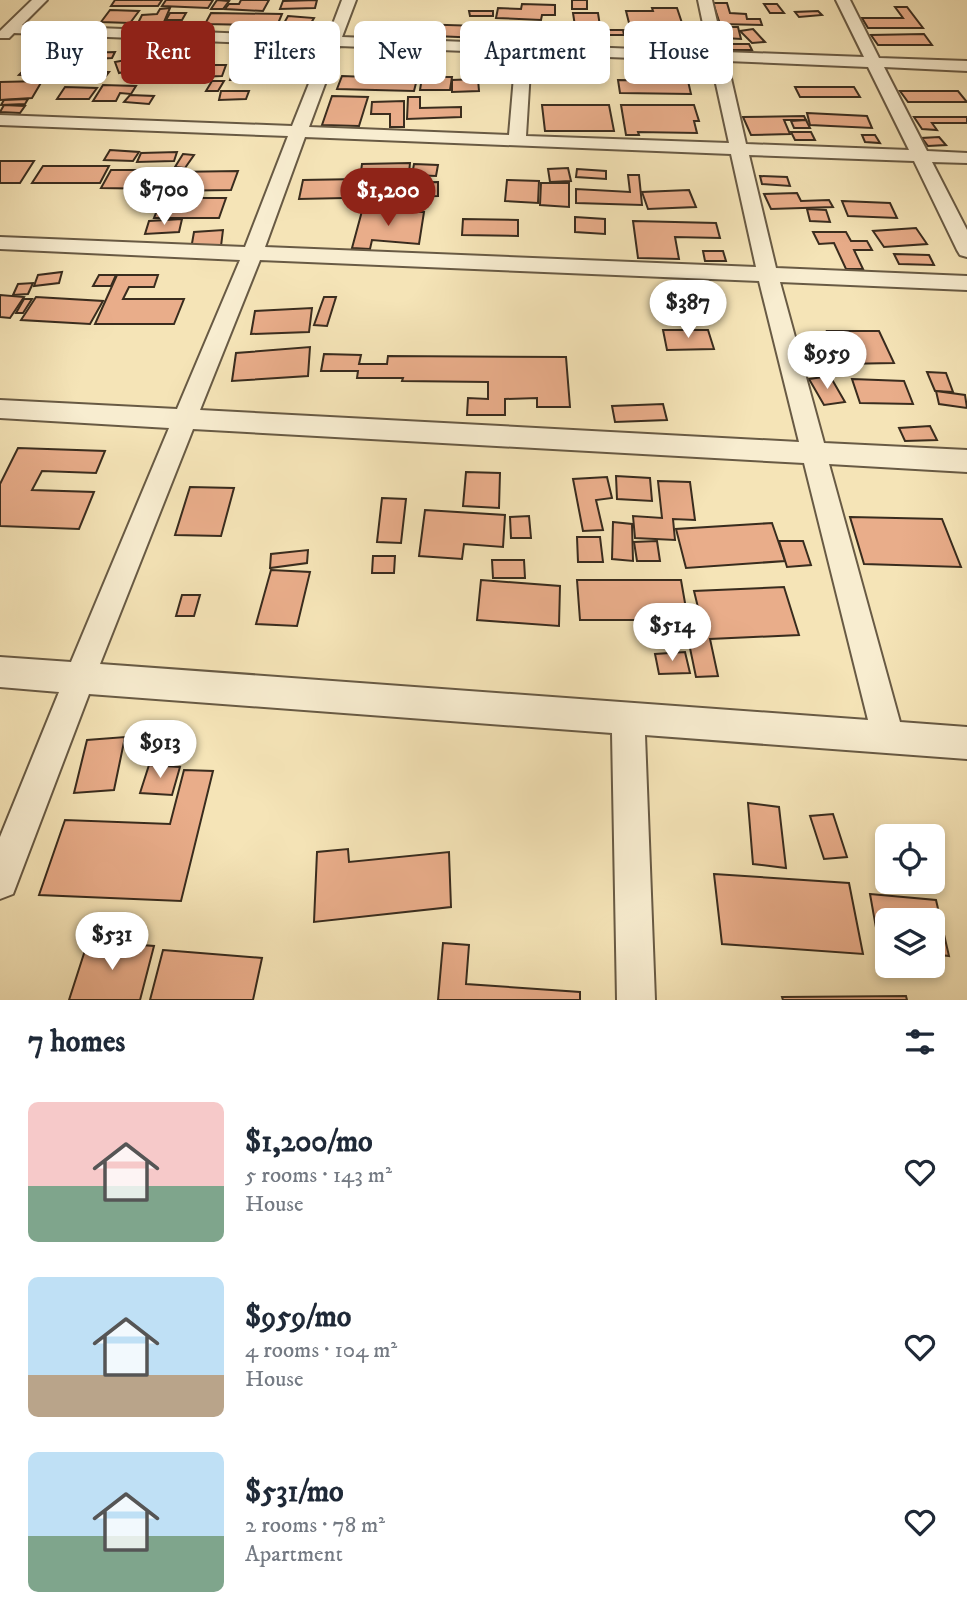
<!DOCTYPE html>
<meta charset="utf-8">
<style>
body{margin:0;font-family:"IM FELL DW Pica",serif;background:#f6f6f7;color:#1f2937;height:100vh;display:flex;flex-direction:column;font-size:26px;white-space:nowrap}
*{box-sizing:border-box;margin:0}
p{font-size:23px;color:#747a83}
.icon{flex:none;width:38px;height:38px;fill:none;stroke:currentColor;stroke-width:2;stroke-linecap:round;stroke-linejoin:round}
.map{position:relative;height:1000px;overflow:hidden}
.drawer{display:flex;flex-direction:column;background:#fff;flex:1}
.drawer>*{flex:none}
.guide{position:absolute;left:21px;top:21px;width:926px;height:63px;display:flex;gap:14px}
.buttons{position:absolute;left:875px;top:824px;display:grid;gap:14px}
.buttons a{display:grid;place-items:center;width:70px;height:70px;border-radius:10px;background:#fff;box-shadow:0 4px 10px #0003;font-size:35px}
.price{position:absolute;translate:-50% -60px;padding:0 16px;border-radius:24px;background:#fff;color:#222;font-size:23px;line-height:46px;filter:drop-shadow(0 2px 4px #0008)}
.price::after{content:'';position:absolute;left:50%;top:42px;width:21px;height:16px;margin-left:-10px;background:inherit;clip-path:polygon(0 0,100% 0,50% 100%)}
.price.current{background:#8f2418;color:#fff}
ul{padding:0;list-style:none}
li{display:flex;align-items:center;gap:21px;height:175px;padding:0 28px}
li span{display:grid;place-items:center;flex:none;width:196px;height:140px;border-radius:10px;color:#555}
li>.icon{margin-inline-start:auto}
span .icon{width:84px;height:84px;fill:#fffc;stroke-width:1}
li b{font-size:30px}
h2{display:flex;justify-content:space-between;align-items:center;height:84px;padding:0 28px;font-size:30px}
.pill{padding:0 24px;border-radius:10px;background:#fff;box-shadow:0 4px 10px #0003;font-size:24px;line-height:63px}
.pill.current{background:#8f2418;color:#fff}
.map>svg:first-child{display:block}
</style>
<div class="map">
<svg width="967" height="1000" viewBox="0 0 967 1000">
<rect width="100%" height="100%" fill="#f5e4b7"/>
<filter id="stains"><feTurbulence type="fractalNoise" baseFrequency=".00286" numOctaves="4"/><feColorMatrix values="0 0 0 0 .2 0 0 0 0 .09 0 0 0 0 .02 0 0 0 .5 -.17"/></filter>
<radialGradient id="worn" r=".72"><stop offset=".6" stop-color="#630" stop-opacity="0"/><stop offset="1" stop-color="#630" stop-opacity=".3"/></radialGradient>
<!-- building -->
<g fill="#e9ad8a" stroke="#392c1e" stroke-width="2">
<polygon points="115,0 162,0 158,6 111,6"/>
<polygon points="166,0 213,0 208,8 162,6"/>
<polygon points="217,0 229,1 223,9 211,9"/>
<polygon points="241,0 269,0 263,11 225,9 229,4 239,4"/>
<polygon points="317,0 315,8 280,9 283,1"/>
<rect x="572" y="0" width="15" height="9"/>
<polygon points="713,3 727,3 730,13 746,14 747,19 760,19 762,25 720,24"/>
<polygon points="522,4 555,5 555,15 542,15 541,20 496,18 498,8 521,9"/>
<polygon points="764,4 777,4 784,13 770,13"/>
<polygon points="895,7 907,7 923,28 868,28 862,18 903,18"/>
<polygon points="170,8 164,22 138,23 142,15 157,14 160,9"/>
<polygon points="652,8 677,8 682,23 629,23 626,11 653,11"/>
<polygon points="110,10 139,11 130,23 101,22"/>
<polygon points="469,11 493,11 493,16 470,16"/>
<polygon points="818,11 822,15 799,17 795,12"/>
<polygon points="170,13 186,13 182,20 166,20"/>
<polygon points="211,13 282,14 277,26 265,26 260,37 248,36 254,25 205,24"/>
<polygon points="573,13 598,13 600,26 575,26"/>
<polygon points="288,16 314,18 305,33 279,32"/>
<polygon points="479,23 507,24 506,34 482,33 481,38 412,35 415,24 479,26"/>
<polygon points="360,24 413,26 408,45 398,44 399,39 355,38"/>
<polygon points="531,24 536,32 511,35 507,29"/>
<polygon points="721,27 738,27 741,39 724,38"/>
<polygon points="639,29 641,35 653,35 657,47 631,47 625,30"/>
<polygon points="657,29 679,30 681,36 659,36"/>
<polygon points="753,29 765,42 752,43 740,31"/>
<polygon points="588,30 623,30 624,35 590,35"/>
<polygon points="924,34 932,45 878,45 871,35"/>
<polygon points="657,37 677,37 681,48 660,48"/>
<polygon points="725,44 749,44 752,50 727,50"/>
<polygon points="115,52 112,58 71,60 75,53"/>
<polygon points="142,57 146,67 119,73 115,62"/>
<polygon points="153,62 198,62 189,81 149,81 154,71 148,71"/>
<polygon points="31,63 60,65 49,77 19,75"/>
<polygon points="60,65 91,66 81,79 50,78"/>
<polygon points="202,65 226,65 222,76 198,77"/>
<polygon points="140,69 145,75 128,80 124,74"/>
<polygon points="256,71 285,71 282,80 252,80"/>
<polygon points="88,72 109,72 103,80 82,79"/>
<polygon points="233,72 248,72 246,80 230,80"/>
<polygon points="342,76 417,79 414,91 337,89"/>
<polygon points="422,77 452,77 450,90 420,90"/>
<polygon points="478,79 479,91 452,92 452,80"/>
<polygon points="618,80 688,81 691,94 620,93"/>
<polygon points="42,81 32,98 0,100 0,82"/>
<polygon points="212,81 224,81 218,91 206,91"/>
<polygon points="103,85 136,86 131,94 120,93 116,101 93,101"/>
<polygon points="65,87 97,88 89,99 57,99"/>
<polygon points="795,87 854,87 860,97 800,97"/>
<polygon points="221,91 249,91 246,99 219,100"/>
<polygon points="900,91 958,91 967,102 908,102"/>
<polygon points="130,95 154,96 149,104 124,102"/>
<polygon points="332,96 368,97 359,126 322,125"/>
<polygon points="408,97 420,97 420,108 461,107 461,117 407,119"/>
<polygon points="28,99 25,104 1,105 4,100"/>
<polygon points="404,101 404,127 390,127 390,114 371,114 372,102"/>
<polygon points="4,105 25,106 20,113 0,112"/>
<polygon points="542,105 609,105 614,131 545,131"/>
<polygon points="621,105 694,105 699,121 694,121 697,133 638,132 639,135 626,135"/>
<polygon points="807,113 867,116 872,128 810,125"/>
<polygon points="804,116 806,120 784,120 790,134 751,135 743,117"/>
<polygon points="914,117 967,117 967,123 932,123 937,130 922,129"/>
<polygon points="806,120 810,128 794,128 791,121"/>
<polygon points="791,132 811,132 815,140 795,140"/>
<polygon points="862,135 875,135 880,143 865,142"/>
<polygon points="939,137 946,145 928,146 922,138"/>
<polygon points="110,150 139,152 133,161 104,160"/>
<polygon points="177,152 174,161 137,162 141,153"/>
<polygon points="183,154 194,155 185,168 175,167"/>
<polygon points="0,161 34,161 20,183 0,183"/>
<polygon points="410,163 409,173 389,173 388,183 438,182 438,196 299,199 303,180 360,179 362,164"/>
<polygon points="414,164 438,165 436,176 412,175"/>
<polygon points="43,166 109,166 100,183 32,183"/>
<polygon points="568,168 571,181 550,182 548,169"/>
<polygon points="577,169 606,171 606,179 576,177"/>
<polygon points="111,170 171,170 162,189 101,188"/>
<polygon points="238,171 231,190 164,191 172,172"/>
<polygon points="628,175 639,175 642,205 576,203 576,189 630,192"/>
<polygon points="760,176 787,177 790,186 762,184"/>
<polygon points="507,180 539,181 538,203 505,201"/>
<polygon points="541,183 569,183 569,207 540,205"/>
<polygon points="689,190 696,207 648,209 642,192"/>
<polygon points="797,193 801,201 829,200 833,207 771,209 764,194"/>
<polygon points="162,198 226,198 219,218 154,218"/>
<polygon points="842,201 890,203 897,218 848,216"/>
<polygon points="807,209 826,210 830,222 810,221"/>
<polygon points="362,211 424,212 419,244 372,240 370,249 352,248"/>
<polygon points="575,217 605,219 605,234 575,232"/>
<polygon points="182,219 179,232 145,234 149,221"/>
<polygon points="463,219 518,220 518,236 462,235"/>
<polygon points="633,221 716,223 720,238 675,237 679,259 638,258"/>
<polygon points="916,228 927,244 884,247 873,231"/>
<polygon points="223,230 221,246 191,249 194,232"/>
<polygon points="813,232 846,232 851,241 867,241 872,250 854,250 863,269 846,269 834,243 819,244"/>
<polygon points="703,251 723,251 726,261 705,261"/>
<polygon points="894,254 929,255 934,265 899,264"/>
<polygon points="62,272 59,283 34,286 38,275"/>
<polygon points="99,275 116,275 111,286 93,286"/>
<polygon points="117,275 158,275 154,287 129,287 123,299 184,299 174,324 95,324"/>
<polygon points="33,283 28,294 13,295 18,284"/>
<polygon points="0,295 24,297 10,318 0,317"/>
<polygon points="36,297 103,301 90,324 21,320"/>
<polygon points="324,297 336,297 327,326 314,325"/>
<polygon points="24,299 32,299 23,313 16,313"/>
<polygon points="312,308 309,332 251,334 255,311"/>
<polygon points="663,330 708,330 714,349 667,350"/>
<polygon points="827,331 879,331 894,363 840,364"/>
<polygon points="310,347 308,376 232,381 236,353"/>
<polygon points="324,354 361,355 359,364 387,364 388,356 566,357 570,407 537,407 537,398 505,399 505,415 467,415 468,398 488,399 488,382 402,381 403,378 357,378 358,371 321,371"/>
<polygon points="927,372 946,373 953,392 935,391"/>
<polygon points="830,376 845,402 824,405 809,379"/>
<polygon points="852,379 904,381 913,404 860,403"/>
<polygon points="936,391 965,395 967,408 939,404"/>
<polygon points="663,404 667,420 615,422 612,406"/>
<polygon points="930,426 937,440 905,441 899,428"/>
<polygon points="18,448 105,451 96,473 42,471 32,490 94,492 79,529 0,526 0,484"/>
<polygon points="466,472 500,473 499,508 463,506"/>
<polygon points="616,476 650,478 652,501 617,499"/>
<polygon points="607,477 612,498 596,500 603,530 583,531 573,479"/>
<polygon points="658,481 690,482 695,520 673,519 675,540 635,538 633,516 662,518"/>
<polygon points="190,487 234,488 221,536 175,535"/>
<polygon points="382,498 406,499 401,543 377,542"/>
<polygon points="425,510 505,515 503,547 464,544 462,559 419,556"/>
<polygon points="529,516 531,538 511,538 510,517"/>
<polygon points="850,517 942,519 961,567 864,564"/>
<polygon points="613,522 632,524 633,561 612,559"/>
<polygon points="772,523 785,561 686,568 676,529"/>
<polygon points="577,537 600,537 603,562 578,562"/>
<polygon points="657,541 660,561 637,561 634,542"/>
<polygon points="779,541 803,541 811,565 787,567"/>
<polygon points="308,550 307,563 270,568 271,554"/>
<polygon points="373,556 395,556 394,573 372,573"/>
<polygon points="492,560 524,560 525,578 493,578"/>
<polygon points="271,570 310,572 297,626 256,624"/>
<polygon points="481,580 560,586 559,626 477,620"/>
<polygon points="577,580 681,580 688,620 580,620"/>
<polygon points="784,587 799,635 710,639 718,676 696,677 686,629 703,628 694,591"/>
<polygon points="182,595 200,595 194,616 176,616"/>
<polygon points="685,652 690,673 659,674 655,654"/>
<polygon points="125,737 114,790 74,793 87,740"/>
<polygon points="149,765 180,767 172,795 140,793"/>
<polygon points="184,770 213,771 181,901 39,895 65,820 170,824"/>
<polygon points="748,803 779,807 786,868 753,864"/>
<polygon points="833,814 847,857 824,859 810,816"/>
<polygon points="348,849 349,862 449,852 451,907 314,922 317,852"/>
<polygon points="714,874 849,883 863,954 722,944"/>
<polygon points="870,894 936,900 949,956 933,954 933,920 887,920 887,950 880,950"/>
<polygon points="88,941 154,946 140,1000 69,1000"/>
<polygon points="443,943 469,945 466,984 580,992 580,1000 438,1000"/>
<polygon points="163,950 262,958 253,1000 150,1000"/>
<polygon points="906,996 907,1000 783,1000 782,997"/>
</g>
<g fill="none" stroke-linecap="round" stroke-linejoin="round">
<!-- street casing -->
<g stroke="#685a44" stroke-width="4">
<path id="street" d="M 32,0 L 47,0 L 22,25 L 328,37 L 342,0 L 356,0 L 342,37 L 709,52 L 698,0 L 712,0 L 724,52 L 864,57 L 836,0 L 850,0 L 879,58 L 967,61 L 967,71 L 884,67 L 927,151 L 967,153 L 967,163 L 932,162 L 967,230 L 967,257 L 960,255 L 957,250 L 914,161 L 749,155 L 776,268 L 967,276 L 967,290 L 780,282 L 824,443 L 967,450 L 967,472 L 829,464 L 900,722 L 967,727 L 967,759 L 645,735 L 655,1000 L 617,1000 L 612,733 L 89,694 L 13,894 L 0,899 L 0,837 L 59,692 L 0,687 L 0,657 L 71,662 L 169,428 L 0,418 L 0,400 L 177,409 L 240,260 L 0,249 L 0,237 L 245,247 L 288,136 L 0,125 L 0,115 L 292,126 L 324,46 L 14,33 L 9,38 L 0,38 L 0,31 ZM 339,46 L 516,53 L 509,135 L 309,127 ZM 531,54 L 711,61 L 729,143 L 526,136 ZM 727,61 L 868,67 L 909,150 L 746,144 ZM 305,137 L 731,154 L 756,267 L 265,247 ZM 260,260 L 759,281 L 799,442 L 200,410 ZM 193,429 L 804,463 L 868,720 L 100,664 Z"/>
</g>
<!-- street -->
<use href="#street" fill="#f8edd0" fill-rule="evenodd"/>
</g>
<rect width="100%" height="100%" filter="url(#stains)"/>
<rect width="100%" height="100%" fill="url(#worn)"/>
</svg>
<div class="buttons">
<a><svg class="icon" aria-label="locate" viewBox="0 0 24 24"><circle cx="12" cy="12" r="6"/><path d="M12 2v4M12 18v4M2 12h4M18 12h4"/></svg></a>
<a><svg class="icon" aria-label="layers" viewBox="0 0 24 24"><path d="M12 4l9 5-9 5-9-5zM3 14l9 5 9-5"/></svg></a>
</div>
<b class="price" style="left:164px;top:227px">$700</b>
<b class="price current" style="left:388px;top:228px">$1,200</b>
<b class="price" style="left:688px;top:340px">$387</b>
<b class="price" style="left:827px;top:391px">$959</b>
<b class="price" style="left:672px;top:663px">$514</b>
<b class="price" style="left:160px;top:780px">$913</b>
<b class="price" style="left:112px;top:972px">$531</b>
<div class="guide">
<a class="pill">Buy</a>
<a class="pill current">Rent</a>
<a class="pill">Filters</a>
<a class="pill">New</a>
<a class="pill">Apartment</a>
<a class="pill">House</a>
</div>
</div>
<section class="drawer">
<h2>7 homes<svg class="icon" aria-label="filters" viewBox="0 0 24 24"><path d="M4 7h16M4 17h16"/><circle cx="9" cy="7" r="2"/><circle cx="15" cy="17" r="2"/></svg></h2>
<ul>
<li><span style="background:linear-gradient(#f6c9c9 60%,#7fa58c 0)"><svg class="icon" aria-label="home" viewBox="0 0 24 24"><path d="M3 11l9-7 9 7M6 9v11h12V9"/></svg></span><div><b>$1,200/mo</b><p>5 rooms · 143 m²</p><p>House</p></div><svg class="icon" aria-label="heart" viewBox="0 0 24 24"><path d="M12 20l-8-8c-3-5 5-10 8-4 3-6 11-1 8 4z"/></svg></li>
<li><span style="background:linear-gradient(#bfe0f5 70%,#b9a48a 0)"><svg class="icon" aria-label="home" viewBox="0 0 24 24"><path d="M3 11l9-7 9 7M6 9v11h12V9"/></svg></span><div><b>$959/mo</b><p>4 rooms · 104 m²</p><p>House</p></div><svg class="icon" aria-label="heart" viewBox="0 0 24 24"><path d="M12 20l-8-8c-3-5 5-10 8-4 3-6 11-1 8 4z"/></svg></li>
<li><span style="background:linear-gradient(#bfe0f5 60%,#7fa58c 0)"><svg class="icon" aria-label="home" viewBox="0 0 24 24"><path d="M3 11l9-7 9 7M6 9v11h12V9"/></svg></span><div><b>$531/mo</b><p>2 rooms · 78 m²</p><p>Apartment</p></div><svg class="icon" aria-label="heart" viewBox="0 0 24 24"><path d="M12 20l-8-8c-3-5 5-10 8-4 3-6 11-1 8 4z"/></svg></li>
</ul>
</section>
